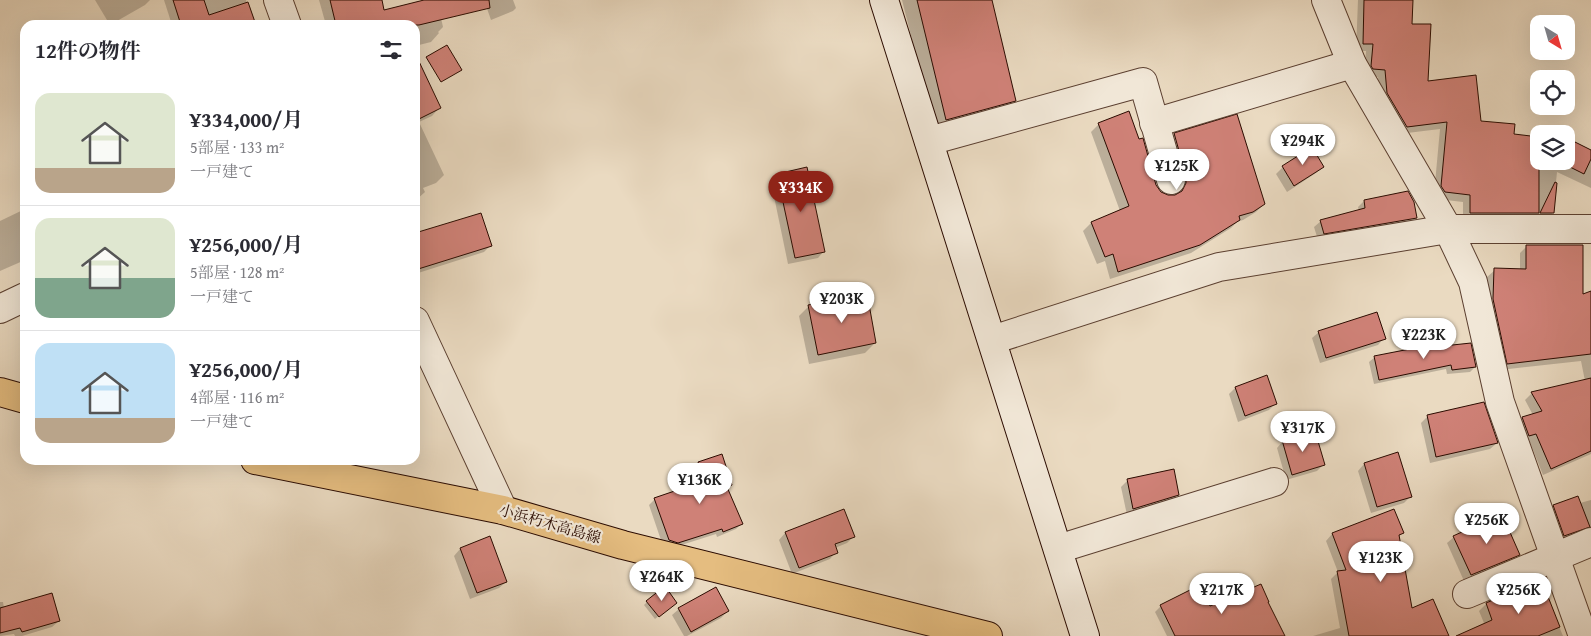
<!DOCTYPE html>
<html lang="ja">
<meta charset="utf-8">
<style>
body{margin:0;font-family:"Gentium Book Plus","Noto Serif JP",serif;background:#f2f2f3;color:#2b2b33;height:100vh;display:flex;flex-direction:column;font-size:19px;white-space:nowrap}
*{box-sizing:border-box;margin:0}
p{font-size:16px;color:#7c7c81}
.icon{flex:none;width:28px;height:28px;fill:none;stroke:currentColor;stroke-width:2;stroke-linecap:round;stroke-linejoin:round}
.map{position:relative;flex:1;overflow:hidden}
.details{position:absolute;left:20px;top:20px;width:400px;height:445px;display:flex;flex-direction:column;background:#fff;border-radius:15px;box-shadow:0 5px 20px #0002}
.details>*{flex:none}
.needle{width:32px;rotate:143deg}
.tools{position:absolute;left:1530px;top:15px;display:grid;gap:10px}
.tools a{display:grid;place-items:center;width:45px;height:45px;border-radius:10px;background:#fff;box-shadow:0 5px 20px #0002;font-size:25px}
.price{position:absolute;translate:-50% -42px;padding:0 11px;border-radius:18px;background:#fff;color:#222;font-size:16px;line-height:32px;filter:drop-shadow(0 1px 2px #0008)}
.price::after{content:'';position:absolute;left:50%;top:30px;width:15px;height:11px;margin-left:-8px;background:inherit;clip-path:polygon(0 0,100% 0,50% 100%)}
.price.selected{background:#8f2418;color:#fff}
ul{padding:0;list-style:none}
li{display:flex;align-items:center;gap:15px;height:125px;padding:0 15px}
li+li{border-top:1px solid #e1e1e2}
li span{display:grid;place-items:center;flex:none;width:140px;height:100px;border-radius:15px;color:#555}
li>.icon{margin-inline-start:auto}
span .icon{width:60px;height:60px;fill:#fffc;stroke-width:1}
li b{font-size:21px}
h2{display:flex;justify-content:space-between;align-items:center;height:60px;padding:0 15px;font-size:21px}
.map>svg:first-child{display:block}
</style>
<div class="map">
<svg width="1591" height="636" viewBox="0 0 1591 636">
<rect width="100%" height="100%" fill="#eadac1"/>
<filter id="stains"><feTurbulence type="fractalNoise" baseFrequency=".004" numOctaves="4"/><feColorMatrix values="0 0 0 0 .2 0 0 0 0 .09 0 0 0 0 .02 0 0 0 .5 -.17"/></filter>
<radialGradient id="worn" r=".72"><stop offset=".6" stop-color="#630" stop-opacity="0"/><stop offset="1" stop-color="#630" stop-opacity=".3"/></radialGradient>
<!-- shadow -->
<g fill="#0003">
<polygon points="95,0 150,0 145,5 110,25"/>
<polygon points="164,0 246,0 254,25 172,25"/>
<polygon points="319,0 381,0 384,11 429,0 437,0 443,27 438,32 439,33 431,42 415,46 415,25 326,25"/>
<polygon points="484,0 513,0 516,8 513,11 491,20"/>
<polygon points="902,0 990,0 1015,100 1003,112 935,131"/>
<polygon points="1358,0 1399,0 1411,25 1426,83 1480,122 1513,135 1539,161 1566,161 1566,141 1570,141 1591,151 1591,188 1557,172 1553,213 1546,220 1463,220 1463,202 1437,199 1434,194 1440,129 1399,134 1380,101 1378,77 1366,76 1364,74 1366,51 1356,51"/>
<polygon points="415,81 439,108 432,116 419,122 444,175 436,183 423,188 425,192 415,201"/>
<polygon points="1099,124 1160,192 1167,196 1177,195 1179,192 1179,184 1167,142 1175,134 1264,204 1256,212 1243,220 1237,222 1231,228 1191,253 1110,279 1105,261 1097,264 1083,231 1091,223 1120,211 1091,132"/>
<polygon points="1312,149 1323,167 1316,173 1287,192 1276,174 1283,167"/>
<polygon points="806,169 824,251 818,258 788,264 771,182 777,175"/>
<polygon points="1364,201 1416,218 1409,224 1318,240 1314,227 1321,221 1359,211 1358,207"/>
<polygon points="25,209 25,260 0,271 0,221"/>
<polygon points="415,235 490,246 484,252 415,274"/>
<polygon points="1527,246 1581,295 1591,293 1591,454 1543,475 1529,440 1521,442 1515,426 1523,418 1533,415 1525,400 1532,393 1585,381 1581,361 1500,370 1486,307 1487,277 1495,270 1520,270 1520,253"/>
<polygon points="809,306 875,343 865,353 809,364 799,316"/>
<polygon points="1319,332 1384,338 1378,345 1320,363 1312,338"/>
<polygon points="1375,357 1475,367 1470,372 1447,374 1446,369 1374,384 1369,362"/>
<polygon points="1266,377 1275,404 1269,410 1238,422 1229,394 1235,388"/>
<polygon points="1428,416 1497,443 1490,449 1430,463 1421,423"/>
<polygon points="1283,441 1324,464 1317,471 1286,480 1277,448"/>
<polygon points="1397,454 1410,497 1404,503 1371,513 1358,471 1364,464"/>
<polygon points="698,463 730,485 727,489 741,524 736,529 717,537 716,534 672,548 663,546 649,505 655,499 698,485 693,469"/>
<polygon points="1128,480 1178,495 1171,501 1127,515 1121,487"/>
<polygon points="1591,500 1591,532 1557,543 1547,514 1554,506 1580,503"/>
<polygon points="844,511 854,536 847,543 835,548 836,552 830,559 792,574 779,540 785,533"/>
<polygon points="1403,533 1398,537 1411,610 1448,636 1313,636 1340,628 1331,579 1338,572 1326,541 1332,534"/>
<polygon points="1454,537 1518,555 1512,561 1464,581 1447,543"/>
<polygon points="489,538 506,582 499,588 470,599 454,556 460,549"/>
<polygon points="1532,585 1533,589 1542,585 1563,636 1459,636 1484,623 1479,611 1486,604"/>
<polygon points="0,602 3,602 4,608 59,621 52,627 22,636 15,636 14,634 0,636"/>
<polygon points="647,602 673,605 655,619 644,605"/>
<polygon points="1161,606 1209,607 1279,636 1167,636 1155,612"/>
<polygon points="679,609 728,611 721,618 687,636 684,636 672,615"/>
</g>
<!-- building -->
<g fill="#cf8177" stroke="#2b0b00">
<polygon points="173,0 204,0 209,15 248,2 256,25 181,25"/>
<polygon points="330,0 382,0 384,10 424,0 489,0 490,8 419,25 336,25"/>
<polygon points="917,0 992,0 1016,101 946,120"/>
<polygon points="1364,0 1413,0 1412,24 1431,24 1428,81 1476,75 1481,121 1515,124 1514,134 1539,137 1539,213 1470,213 1470,195 1445,192 1441,186 1447,122 1407,127 1387,93 1385,70 1373,69 1371,66 1373,44 1363,44"/>
<polygon points="447,45 462,70 441,82 426,57"/>
<polygon points="415,53 441,108 415,121"/>
<polygon points="1129,111 1139,139 1143,138 1156,185 1161,192 1168,195 1175,195 1182,191 1186,183 1186,176 1174,133 1237,114 1265,204 1253,212 1239,216 1240,220 1200,245 1118,272 1113,254 1105,257 1091,222 1129,206 1098,123"/>
<polygon points="1575,142 1591,150 1591,159 1584,174 1564,164"/>
<polygon points="1312,147 1324,167 1294,186 1282,166"/>
<polygon points="807,167 825,252 795,258 777,174"/>
<polygon points="1555,182 1557,183 1554,213 1540,213"/>
<polygon points="1408,191 1414,202 1417,218 1324,234 1320,220 1365,208 1364,200"/>
<polygon points="481,213 492,246 415,270 415,233"/>
<polygon points="1526,245 1583,245 1583,294 1591,291 1591,354 1507,364 1493,299 1494,268 1526,269"/>
<polygon points="867,293 876,343 818,355 808,305"/>
<polygon points="1377,312 1386,339 1326,358 1318,331"/>
<polygon points="1471,343 1476,367 1452,370 1451,365 1379,380 1374,356 1415,348 1415,349"/>
<polygon points="1267,375 1277,404 1245,416 1235,387"/>
<polygon points="1591,378 1591,451 1551,469 1536,434 1529,436 1522,417 1542,411 1531,392"/>
<polygon points="1484,402 1498,443 1436,457 1427,415"/>
<polygon points="1315,431 1325,465 1292,475 1282,440"/>
<polygon points="1398,452 1412,497 1377,507 1364,463"/>
<polygon points="722,454 732,485 727,487 743,524 723,532 722,529 678,543 669,540 654,498 704,481 698,462"/>
<polygon points="1174,469 1179,495 1133,509 1127,479"/>
<polygon points="1578,496 1590,527 1564,536 1553,505"/>
<polygon points="844,509 855,537 835,544 838,553 799,568 785,532"/>
<polygon points="1394,509 1404,533 1399,535 1412,608 1433,599 1449,636 1349,636 1337,571 1346,570 1332,533"/>
<polygon points="1502,514 1520,555 1471,575 1453,536"/>
<polygon points="490,536 507,582 477,593 460,548"/>
<polygon points="1532,583 1534,587 1543,584 1560,627 1538,636 1456,636 1492,620 1486,603"/>
<polygon points="1261,584 1269,602 1268,602 1285,636 1175,636 1160,605 1200,585 1210,606"/>
<polygon points="665,586 677,603 659,617 646,601"/>
<polygon points="716,587 729,611 691,632 678,608"/>
<polygon points="52,593 60,621 22,632 20,628 0,633 0,608"/>
</g>
<g fill="none" stroke-linecap="round" stroke-linejoin="round">
<!-- street casing -->
<g stroke="#5b3f30" stroke-width="30">
<g id="street">
<polyline points="278,0 287,25"/>
<polyline points="1326,0 1352,64 1448,229 1473,282 1500,402 1583,636"/>
<polyline points="1154,123 1352,64"/>
<polyline points="929,141 1143,82 1171,180"/>
<polyline points="0,309 25,297"/>
<polyline points="415,321 503,510"/>
<polyline points="992,340 1219,267 1448,229 1591,229"/>
<polyline points="1058,549 1274,482"/>
<polyline points="1467,594 1591,542"/>
</g>
</g>
<!-- secondary casing -->
<g stroke="#2b0b00" stroke-width="30">
<polyline id="secondary" points="884,0 1085,636"/>
</g>
<!-- primary casing -->
<g stroke="#2b0b00" stroke-width="30">
<g id="primary">
<polyline points="0,392 25,399"/>
<polyline points="255,460 503,510 623,545 988,636"/>
</g>
</g>
<!-- street -->
<use href="#street" stroke="#f1e7d7" stroke-width="28"/>
<!-- secondary -->
<use href="#secondary" stroke="#f1e7d7" stroke-width="28"/>
<!-- primary -->
<use href="#primary" stroke="#e5bd80" stroke-width="28"/>
</g>
<g text-anchor="middle" stroke-width="4.5" stroke-linejoin="round" paint-order="stroke">
<!-- street labels -->
<g font-size="15" fill="#2b0b00" stroke="#f1e7d7">
<text transform="translate(550 524) rotate(16)" y="5">小浜朽木高島線</text>
</g>
</g>
<rect width="100%" height="100%" filter="url(#stains)"/>
<rect width="100%" height="100%" fill="url(#worn)"/>
</svg>
<div class="tools">
<a><svg class="needle" viewBox="-14 -14 28 28"><path d="M0-13l5 13h-10z" fill="#e53935"/><path d="M0 13l5-13h-10z" fill="#7c7c81"/></svg></a>
<a><svg class="icon" aria-label="locate" viewBox="0 0 24 24"><circle cx="12" cy="12" r="6"/><path d="M12 2v4M12 18v4M2 12h4M18 12h4"/></svg></a>
<a><svg class="icon" aria-label="layers" viewBox="0 0 24 24"><path d="M12 4l9 5-9 5-9-5zM3 14l9 5 9-5"/></svg></a>
</div>
<b class="price" style="left:1303px;top:166px">¥294K</b>
<b class="price" style="left:1177px;top:191px">¥125K</b>
<b class="price selected" style="left:801px;top:213px">¥334K</b>
<b class="price" style="left:842px;top:324px">¥203K</b>
<b class="price" style="left:1424px;top:360px">¥223K</b>
<b class="price" style="left:1303px;top:453px">¥317K</b>
<b class="price" style="left:700px;top:505px">¥136K</b>
<b class="price" style="left:1487px;top:545px">¥256K</b>
<b class="price" style="left:1381px;top:583px">¥123K</b>
<b class="price" style="left:662px;top:602px">¥264K</b>
<b class="price" style="left:1222px;top:615px">¥217K</b>
<b class="price" style="left:1519px;top:615px">¥256K</b>
<section class="details">
<h2>12件の物件<svg class="icon" aria-label="filters" viewBox="0 0 24 24"><path d="M4 7h16M4 17h16"/><circle cx="9" cy="7" r="2"/><circle cx="15" cy="17" r="2"/></svg></h2>
<ul>
<li><span style="background:linear-gradient(#dfe7d0 75%,#b9a48a 0)"><svg class="icon" aria-label="home" viewBox="0 0 24 24"><path d="M3 11l9-7 9 7M6 9v11h12V9"/></svg></span><div><b>¥334,000/月</b><p>5部屋 · 133 m²</p><p>一戸建て</p></div></li>
<li><span style="background:linear-gradient(#dfe7d0 60%,#7fa58c 0)"><svg class="icon" aria-label="home" viewBox="0 0 24 24"><path d="M3 11l9-7 9 7M6 9v11h12V9"/></svg></span><div><b>¥256,000/月</b><p>5部屋 · 128 m²</p><p>一戸建て</p></div></li>
<li><span style="background:linear-gradient(#bfe0f5 75%,#b9a48a 0)"><svg class="icon" aria-label="home" viewBox="0 0 24 24"><path d="M3 11l9-7 9 7M6 9v11h12V9"/></svg></span><div><b>¥256,000/月</b><p>4部屋 · 116 m²</p><p>一戸建て</p></div></li>
</ul>
</section>
</div>
